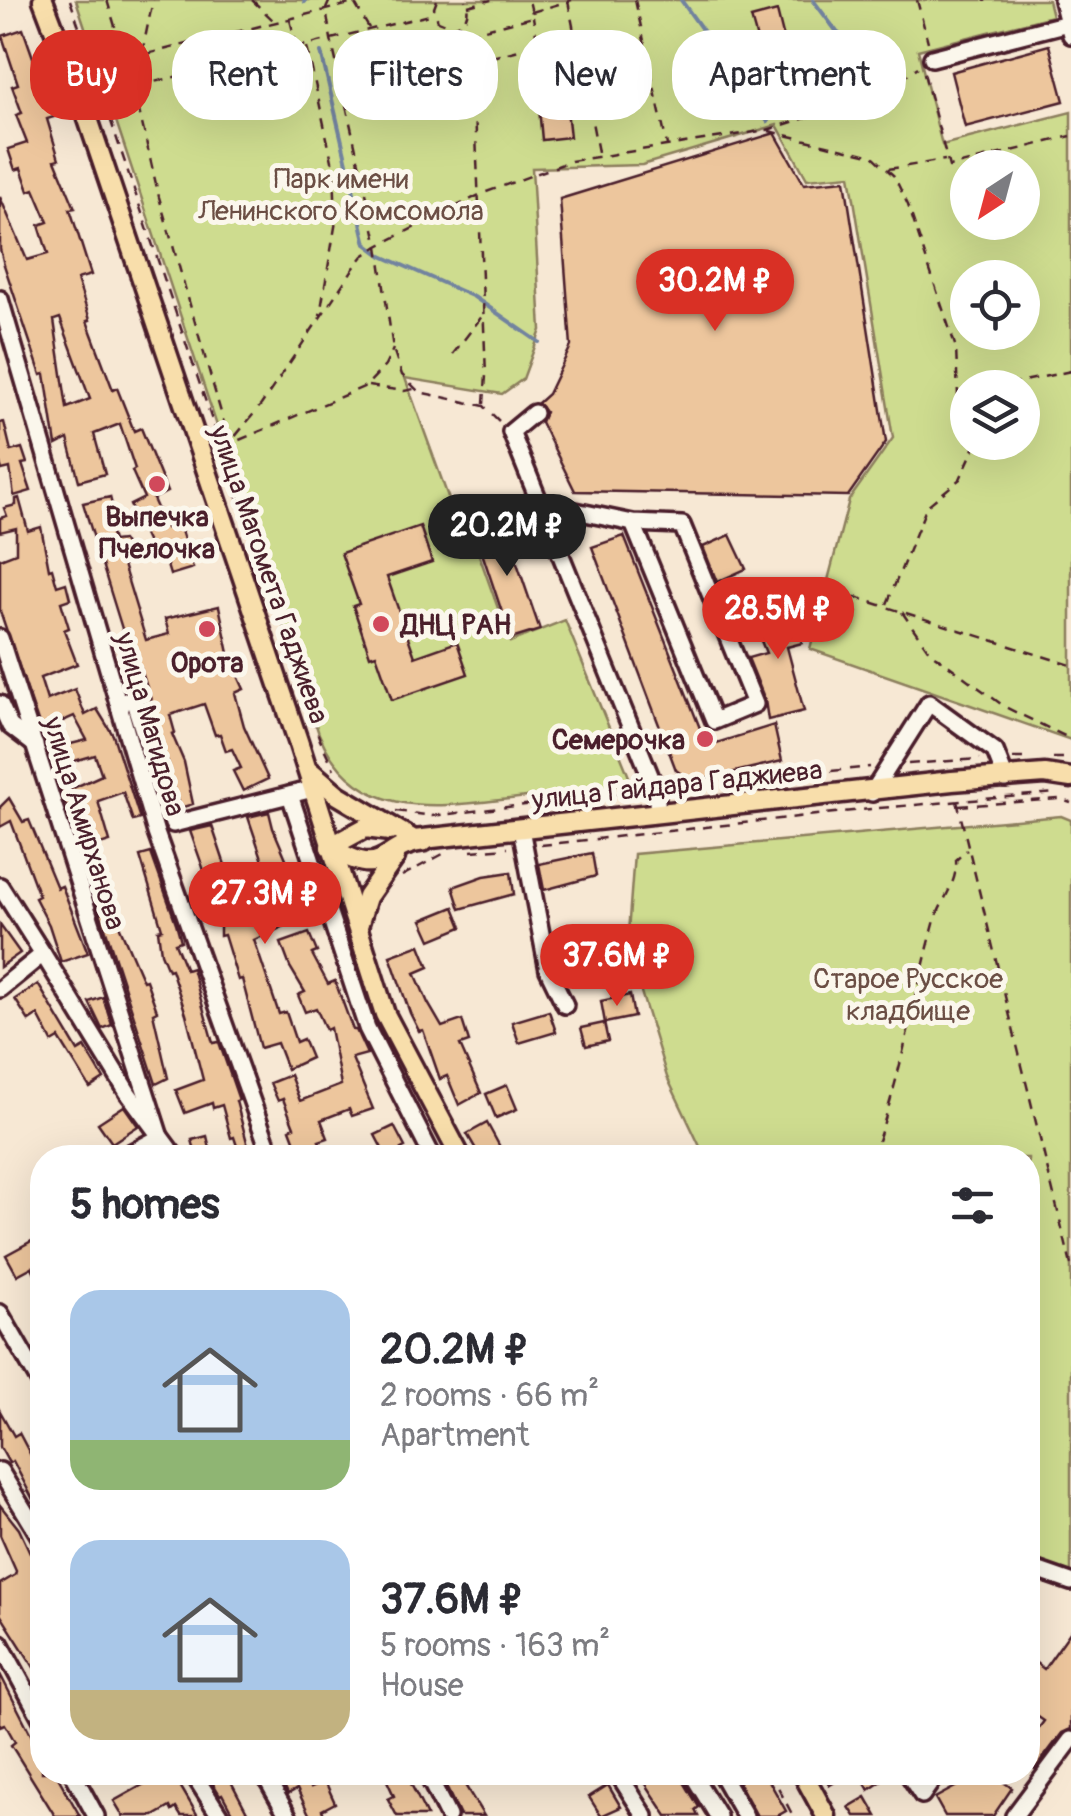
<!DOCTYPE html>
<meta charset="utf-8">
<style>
body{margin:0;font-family:Pangolin,sans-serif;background:#f7f7f7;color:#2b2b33;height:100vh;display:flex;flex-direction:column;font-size:38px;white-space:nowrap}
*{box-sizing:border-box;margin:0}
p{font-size:32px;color:#7c7c81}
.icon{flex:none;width:55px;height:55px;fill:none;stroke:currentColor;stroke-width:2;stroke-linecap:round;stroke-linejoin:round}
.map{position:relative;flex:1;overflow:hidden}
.panel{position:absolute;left:30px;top:1145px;width:1010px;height:640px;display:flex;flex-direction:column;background:#fff;border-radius:40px;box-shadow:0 10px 40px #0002}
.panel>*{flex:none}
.banner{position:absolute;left:30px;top:30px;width:1012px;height:90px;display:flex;gap:20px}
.needle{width:65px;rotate:216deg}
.tools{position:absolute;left:950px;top:150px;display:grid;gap:20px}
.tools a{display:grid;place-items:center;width:90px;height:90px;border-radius:50%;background:#fff;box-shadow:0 10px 40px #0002;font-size:50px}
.price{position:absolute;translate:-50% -85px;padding:0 22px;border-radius:35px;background:#d93025;color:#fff;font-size:32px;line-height:65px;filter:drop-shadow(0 2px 5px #0008)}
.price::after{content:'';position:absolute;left:50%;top:60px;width:30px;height:22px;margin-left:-15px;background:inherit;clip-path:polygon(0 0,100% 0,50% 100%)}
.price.current{background:#222;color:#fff}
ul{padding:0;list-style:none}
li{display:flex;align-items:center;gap:30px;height:250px;padding:0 40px}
li span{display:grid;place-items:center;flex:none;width:280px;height:200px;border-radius:30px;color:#555}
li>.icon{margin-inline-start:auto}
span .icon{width:120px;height:120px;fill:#fffc;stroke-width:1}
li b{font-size:42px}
h2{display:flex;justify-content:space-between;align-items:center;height:120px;padding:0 40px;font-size:42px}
.pill{padding:0 35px;border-radius:40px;background:#fff;box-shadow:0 10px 40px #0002;font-size:35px;line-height:90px}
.pill.current{background:#d93025;color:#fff}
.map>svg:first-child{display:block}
</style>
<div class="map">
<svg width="1071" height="1816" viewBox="0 0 1071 1816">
<rect width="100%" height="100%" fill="#f7e8d4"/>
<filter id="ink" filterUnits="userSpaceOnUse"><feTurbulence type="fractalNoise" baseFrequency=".01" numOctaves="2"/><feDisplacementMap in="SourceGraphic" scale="20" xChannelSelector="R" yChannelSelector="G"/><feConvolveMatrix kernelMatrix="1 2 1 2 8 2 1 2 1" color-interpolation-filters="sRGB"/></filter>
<g filter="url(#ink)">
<!-- green -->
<g fill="#cedc8f" stroke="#8c7e5d" stroke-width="2.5" fill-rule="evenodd">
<path d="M 76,0 L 1048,0 L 1052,16 L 918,50 L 942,145 L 1071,112 L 1071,740 L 810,649 L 849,500 L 893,438 L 850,175 L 807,179 L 777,125 L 642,165 L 532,168 L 541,330 L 523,379 L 502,394 L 405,378 L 452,508 L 461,504 L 510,642 L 565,620 L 632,784 C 591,789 551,794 510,799 C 433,808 356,820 319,734 ZM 968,168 L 1022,168 L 1022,222 L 968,222 ZM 968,278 L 1022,278 L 1022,332 L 968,332 ZM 968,388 L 1022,388 L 1022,442 L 968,442 Z"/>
<polygon points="1061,816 1071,820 1071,1576 1028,1559 1028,1158 705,1157 667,1077 627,946 634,854"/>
</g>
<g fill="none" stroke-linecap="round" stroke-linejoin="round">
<!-- stream -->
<g stroke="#72839f" stroke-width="4">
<polyline points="304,0 305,2"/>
<polyline points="681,0 768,122"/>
<polyline points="813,0 837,32 865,55"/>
<polyline points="321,52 366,244 382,256 474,297 539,342"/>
</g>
</g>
<!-- building -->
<g fill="#edc69d" stroke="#4a1f2b" stroke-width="2.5" fill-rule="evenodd">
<polygon points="777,11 785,43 760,50 751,18"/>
<path d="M 23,29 L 54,117 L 47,119 L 59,159 L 55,160 L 75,208 L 70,209 L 91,275 L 77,279 L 90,320 L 87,321 L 113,390 L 117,388 L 134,431 L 141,428 L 167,492 L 153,499 L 166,528 L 179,524 L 193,568 L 170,575 L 162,549 L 152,552 L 130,505 L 144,498 L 132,471 L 135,469 L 120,424 L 94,434 L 105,474 L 79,481 L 68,439 L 56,445 L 45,374 L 41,375 L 4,265 L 0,249 L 0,197 L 27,260 L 48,254 L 39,225 L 48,222 L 34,189 L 29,191 L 21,168 L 15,170 L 8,149 L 27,143 L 16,115 L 22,113 L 12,86 L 18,84 L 2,36 ZM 60,318 L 90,399 L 67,408 L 54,320 Z"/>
<polygon points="1049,45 1064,101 965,127 951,72"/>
<polygon points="564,83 570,137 542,140 537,86"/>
<polygon points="775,133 804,184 845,180 886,442 848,496 575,491 541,422 545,412 538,403 548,394 571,346 560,199"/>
<polygon points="4,422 11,451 22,448 27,463 22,464 31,491 14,496 10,468 2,470 0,463 0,423"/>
<polygon points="110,497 113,509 105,511 113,541 122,540 132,556 121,558 146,640 169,634 165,619 219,606 230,658 244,689 235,693 244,726 268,779 243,791 233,771 241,768 232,749 226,751 220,734 215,735 204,704 170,715 175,733 172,734 184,762 193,804 180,808 166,766 169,765 152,723 148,704 152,703 140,666 137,667 126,631 123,632 83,503"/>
<polygon points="19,498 28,531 41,527 49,569 52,568 57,586 66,583 70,599 61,602 69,628 64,630 77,664 40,678 47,700 75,689 85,715 97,709 113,735 140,819 133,821 123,792 98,801 110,842 87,849 74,806 69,808 65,804 54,768 63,765 71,789 102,775 95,755 64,764 59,747 87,740 74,716 56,724 62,743 47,748 0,611 0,559 16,553 16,528 0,532 0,518 7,516 4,508 16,505 16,499"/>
<polygon points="502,519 540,630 511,639 474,529"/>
<polygon points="420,526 432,562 387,577 415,657 457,642 468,674 392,700 376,654 370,656 353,606 359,604 341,553"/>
<polygon points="730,535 746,569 717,582 703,547"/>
<polygon points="624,536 707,746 774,725 782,761 692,782 676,770 592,547"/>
<polygon points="791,603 802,643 787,647 804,711 768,720 765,700 748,658 766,653 752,619"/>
<polygon points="9,798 23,822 29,820 57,888 62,886 88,953 61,962 49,925 35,898 39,896 11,821 0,827 0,807"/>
<polygon points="269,812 273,828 296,882 291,884 304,907 281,919 285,926 254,940 279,1014 286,1012 296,1042 303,1039 311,1058 287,1069 277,1043 260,1048 242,979 238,980 224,935 220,936 220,916 242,909 246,923 279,908 248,817"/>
<polygon points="212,826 232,886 212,893 190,831"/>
<polygon points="151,853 176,923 181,941 175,943 186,970 192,968 213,1043 219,1042 239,1100 236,1101 248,1146 255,1144 260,1158 219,1158 218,1154 238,1149 234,1137 231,1138 222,1105 213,1108 212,1103 185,1113 176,1090 203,1080 186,1014 171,969 168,970 161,953 158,930 162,929 140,856"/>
<polygon points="592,853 596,876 544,890 539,864"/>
<polygon points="511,872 514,894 460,909 453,887 484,876"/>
<polygon points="111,891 123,920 118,923 143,981 146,980 157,1011 153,1013 168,1078 156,1084 95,897"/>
<polygon points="454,907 462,927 431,940 422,920"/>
<polygon points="0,925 20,953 0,967"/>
<polygon points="309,933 317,952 312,954 328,984 335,981 353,1030 356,1030 367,1054 352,1058 373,1109 352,1116 349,1109 321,1120 328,1138 319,1141 327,1158 310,1158 305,1147 298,1150 290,1129 294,1127 283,1099 278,1101 270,1083 290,1075 300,1101 341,1085 330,1028 326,1030 316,1008 305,1012 298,995 305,992 290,967 281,943"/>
<polygon points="420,945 429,967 415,973 428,1003 442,1027 462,1020 469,1042 460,1045 481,1093 459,1105 447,1076 440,1079 423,1030 419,1031 410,1013 390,956"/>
<polygon points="38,984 78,1051 85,1047 104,1079 90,1088 59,1038 52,1042 38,1015 29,1021 15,999"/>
<polygon points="630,995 634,1017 605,1023 601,1001"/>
<polygon points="103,997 112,1025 102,1029 89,1002"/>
<polygon points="549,1011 556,1032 519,1043 512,1022"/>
<polygon points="604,1023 608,1041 586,1046 581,1028"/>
<polygon points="507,1085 517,1109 496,1118 486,1094"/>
<polygon points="124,1106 138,1126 112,1143 98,1123"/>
<polygon points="487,1123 506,1158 481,1158 467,1134"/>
<polygon points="394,1126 405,1147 401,1149 406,1158 387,1158 375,1135"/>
<polygon points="207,1136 211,1153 197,1157 192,1140"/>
<polygon points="39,1237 42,1244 42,1288 32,1267 17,1275 6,1255"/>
<polygon points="0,1411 14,1436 19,1433 38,1469 35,1472 42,1487 42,1517 13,1461 9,1463 0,1447"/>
<polygon points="0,1505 19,1529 34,1561 39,1558 42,1565 42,1680 0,1614 0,1584 15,1575 16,1571 0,1535"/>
<polygon points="1071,1631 1071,1729 1062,1733 1035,1769 1028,1763 1028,1743 1044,1721 1028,1710 1028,1657 1044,1669"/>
<polygon points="0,1674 42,1756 42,1772 55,1772 80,1816 55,1816 11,1745 15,1742 5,1724 0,1726"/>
<polygon points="151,1772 172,1772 198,1816 181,1816 176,1808 172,1811 170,1807 154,1816 123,1816 114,1801 155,1778"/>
<polygon points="206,1772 226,1772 247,1812 234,1816 222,1794 220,1795"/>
<polygon points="278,1772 304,1772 311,1787 325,1781 335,1803 322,1810 325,1816 310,1816 297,1789 288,1794"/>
<polygon points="383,1772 412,1772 416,1781 411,1784 427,1816 397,1816 388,1799 394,1796"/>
<polygon points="448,1772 457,1772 484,1816 460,1816 441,1776"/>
<polygon points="638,1772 678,1772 699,1807 695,1810 698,1816 667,1816"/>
<polygon points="733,1772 764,1772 786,1811 777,1816 757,1816"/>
<polygon points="822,1772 851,1772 830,1785"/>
<polygon points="858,1772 895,1772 869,1790"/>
<polygon points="956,1772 989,1772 1012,1788 993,1816 945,1816 935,1798 959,1785 951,1780"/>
<polygon points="608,1785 621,1807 601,1816 589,1797"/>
<polygon points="866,1797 877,1816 855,1816 849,1807"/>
</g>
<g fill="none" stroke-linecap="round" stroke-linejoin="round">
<!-- minor casing -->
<g stroke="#4a1f2b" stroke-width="22">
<g id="minor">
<polyline points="1062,0 1071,35"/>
<polyline points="932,58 1068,23"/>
<polyline points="0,299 156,833 272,1158"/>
<polyline points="534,413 511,432 656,790 658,813"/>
<polyline points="537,503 633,523 714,721 755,704 682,525 633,523"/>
<polyline points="0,638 160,1137"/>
<polyline points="118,702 133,699 173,824 313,789"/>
<polyline points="0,704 10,726 35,745"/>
<polyline points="872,793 929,703 995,751 1006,779"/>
<polyline points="290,795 367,1028 433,1158"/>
<polyline points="521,829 548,970 565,1005"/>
<polyline points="0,886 43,954"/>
<polyline points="0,989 43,954 128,1093 176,1158"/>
<polyline points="121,1158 160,1137"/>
<polyline points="0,1313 42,1386"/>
<polyline points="0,1471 42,1540"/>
<polyline points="1028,1567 1071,1582"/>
<polyline points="0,1643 42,1720"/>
<polyline points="72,1772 96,1816"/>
<polyline points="192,1772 220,1816"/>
<polyline points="263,1772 288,1816"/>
<polyline points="426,1772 448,1816"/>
<polyline points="617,1772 645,1816"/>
<polyline points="691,1772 718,1816"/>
<polyline points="720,1772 745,1816"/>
<polyline points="907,1772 922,1795 938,1772"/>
<polyline points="1014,1816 1071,1740"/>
</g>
</g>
<!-- major casing -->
<g stroke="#4a1f2b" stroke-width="25">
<g id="major">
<polyline points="43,0 86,113 298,741 385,1014 461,1158"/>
<polyline points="310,771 338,795 414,840 952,781 1045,774 1071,778"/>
<path d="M 330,847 C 388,883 379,845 425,841"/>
<polyline points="330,847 365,828 390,831"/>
<polyline points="358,926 367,897 395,857"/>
<polyline points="802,1772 826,1816"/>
</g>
</g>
<!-- path -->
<g stroke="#4a1f2b" stroke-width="2.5" stroke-dasharray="10 8" stroke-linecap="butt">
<polyline points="70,0 320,740 334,769"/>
<polyline points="107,0 124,56"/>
<polyline points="252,0 274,21"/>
<polyline points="330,0 326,9 331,39 378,246 393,349 402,375 419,392 484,406 499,421"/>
<polyline points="366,0 114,62 121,90 434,14"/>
<path d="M 437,0 L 434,8 L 438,21 L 453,27 C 466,23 471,13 465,0"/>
<polyline points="635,0 667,145"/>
<polyline points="917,0 928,42"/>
<polyline points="985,0 985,2"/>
<polyline points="568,1 598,152"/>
<polyline points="355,4 384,54 533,17 529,0"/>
<polyline points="468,6 491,0"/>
<polyline points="532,12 572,0"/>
<polyline points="290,20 297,46"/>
<polyline points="233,34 241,60"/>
<polyline points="197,43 203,69"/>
<polyline points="307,47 334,170 336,221 320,315"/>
<polyline points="142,53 153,0"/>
<polyline points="924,73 949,167 1071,136"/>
<polyline points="100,82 117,77"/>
<polyline points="134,89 159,197 230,444 366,386 385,366 393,349"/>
<polyline points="769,131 873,156 894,176 908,205 956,348 959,420 968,435"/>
<polyline points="888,169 945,160"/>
<polyline points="453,354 483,315"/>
<polyline points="368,386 404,391 414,389"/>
<polyline points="1011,388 1015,383 1071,371"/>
<polyline points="484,404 486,375 473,62 538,45 533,17"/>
<polyline points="224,450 261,405 353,269 363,256 378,246 481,194 571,161 767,130 876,96 918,67"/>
<polyline points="820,586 1071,665"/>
<polyline points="887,604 927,506 960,479 977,442"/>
<polyline points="902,612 929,651 1005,707 1071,739"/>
<polyline points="1013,758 1030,758"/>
<polyline points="1053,758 1071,758"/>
<polyline points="908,764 980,759"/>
<polyline points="670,788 870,767"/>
<polyline points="957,801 1071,1265"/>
<polyline points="959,806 1059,799 1071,803"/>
<polyline points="879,808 1055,793"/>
<polyline points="396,811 432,816 642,791"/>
<polyline points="541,845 871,809"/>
<polyline points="471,851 508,848"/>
<polyline points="402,876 443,854"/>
<path d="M 872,1158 C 900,1081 913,1002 934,924 C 940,901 958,884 956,860 L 967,850"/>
<polyline points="770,1772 793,1816"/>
</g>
<!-- minor -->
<use href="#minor" stroke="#fbf7ec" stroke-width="15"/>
<!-- major -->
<use href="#major" stroke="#f8deab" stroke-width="18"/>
</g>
</g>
<!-- markers -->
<g fill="#d1495b" stroke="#fbf7ec" stroke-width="4">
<circle cx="157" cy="484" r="10"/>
<circle cx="381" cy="624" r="10"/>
<circle cx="207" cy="629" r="10"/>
<circle cx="705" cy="739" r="10"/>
</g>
<g text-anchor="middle" stroke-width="10" stroke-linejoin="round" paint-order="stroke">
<!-- park labels -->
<g font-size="28" fill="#6b4e44" stroke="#fbf7ec">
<text x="341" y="188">Парк имени<tspan x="341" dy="32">Ленинского Комсомола</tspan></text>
<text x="908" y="988">Старое Русское<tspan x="908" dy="32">кладбище</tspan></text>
</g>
<!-- poi labels -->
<g font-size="28" font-weight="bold" fill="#4a1f2b" stroke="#fbf7ec">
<text x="157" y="526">Выпечка<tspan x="157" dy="32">Пчелочка</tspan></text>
<text x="401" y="634" text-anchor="start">ДНЦ РАН</text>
<text x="207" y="672">Орота</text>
<text x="685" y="749" text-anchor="end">Семерочка</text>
</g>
<!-- street labels -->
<g font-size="28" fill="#4a1f2b" stroke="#fbf7ec">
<text transform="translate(270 574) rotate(71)" y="10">улица Магомета Гаджиева</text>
<text transform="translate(151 724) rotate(74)" y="10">улица Магидова</text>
<text transform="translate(677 784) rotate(-6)" y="10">улица Гайдара Гаджиева</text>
<text transform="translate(85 823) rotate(73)" y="10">улица Амирханова</text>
</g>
</g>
</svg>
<div class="tools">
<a><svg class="needle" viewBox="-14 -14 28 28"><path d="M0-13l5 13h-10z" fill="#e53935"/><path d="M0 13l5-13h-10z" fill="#7c7c81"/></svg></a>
<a><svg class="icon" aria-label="locate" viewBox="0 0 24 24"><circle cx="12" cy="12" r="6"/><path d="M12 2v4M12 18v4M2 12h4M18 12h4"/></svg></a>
<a><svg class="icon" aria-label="layers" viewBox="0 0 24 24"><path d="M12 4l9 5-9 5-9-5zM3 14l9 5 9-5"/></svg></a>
</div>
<b class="price" style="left:715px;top:334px">30.2M ₽</b>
<b class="price current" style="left:507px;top:579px">20.2M ₽</b>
<b class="price" style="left:778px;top:662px">28.5M ₽</b>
<b class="price" style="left:265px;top:947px">27.3M ₽</b>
<b class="price" style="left:617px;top:1009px">37.6M ₽</b>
<div class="banner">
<a class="pill current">Buy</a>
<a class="pill">Rent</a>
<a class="pill">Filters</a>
<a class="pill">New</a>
<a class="pill">Apartment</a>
</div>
<section class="panel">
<h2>5 homes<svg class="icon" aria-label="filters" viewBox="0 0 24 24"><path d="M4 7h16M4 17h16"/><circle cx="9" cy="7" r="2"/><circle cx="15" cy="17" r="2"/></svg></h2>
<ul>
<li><span style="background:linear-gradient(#a9c7e8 75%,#8fb573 0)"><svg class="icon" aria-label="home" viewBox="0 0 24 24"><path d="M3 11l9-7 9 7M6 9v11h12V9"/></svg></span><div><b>20.2M ₽</b><p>2 rooms · 66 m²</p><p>Apartment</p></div></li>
<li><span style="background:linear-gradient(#a9c7e8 75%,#c2b280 0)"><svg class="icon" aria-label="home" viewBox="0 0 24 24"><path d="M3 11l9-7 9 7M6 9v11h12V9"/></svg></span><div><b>37.6M ₽</b><p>5 rooms · 163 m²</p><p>House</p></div></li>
</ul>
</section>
</div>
